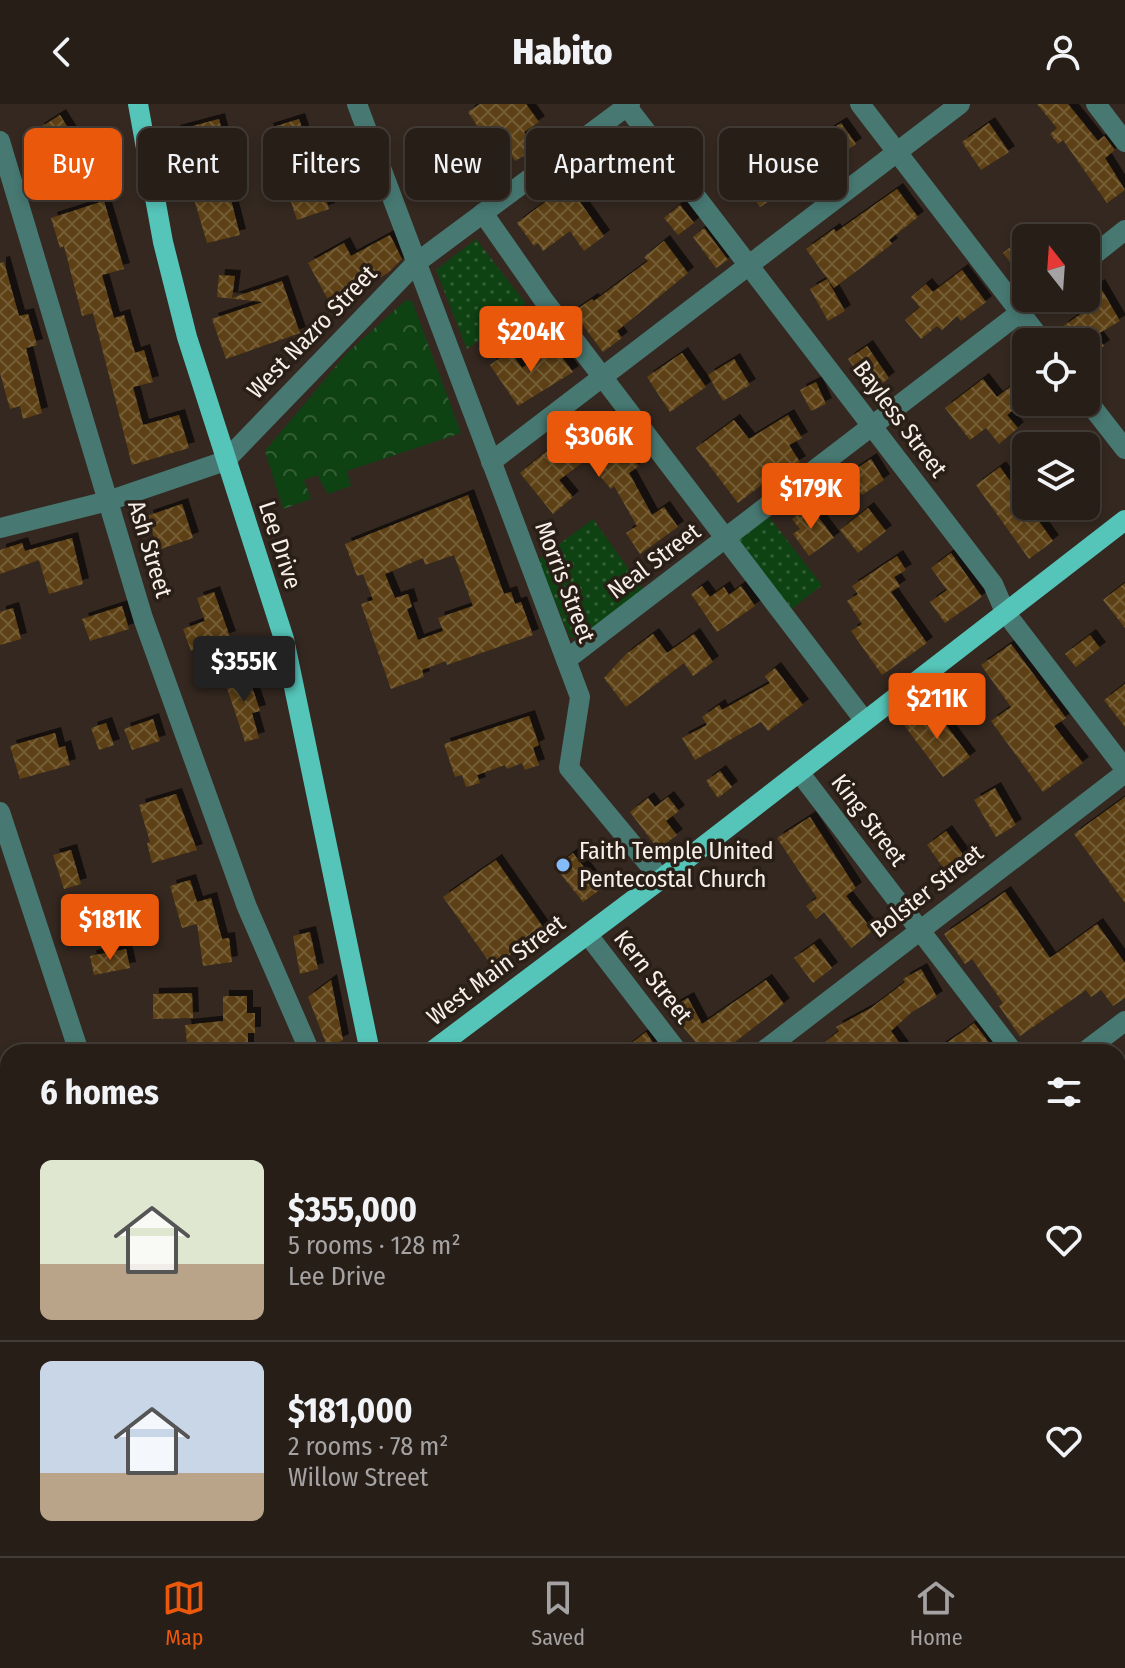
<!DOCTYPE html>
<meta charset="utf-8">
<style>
body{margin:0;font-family:"Fira Sans Condensed",sans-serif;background:#2f2721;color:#f1f3f6;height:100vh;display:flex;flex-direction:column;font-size:30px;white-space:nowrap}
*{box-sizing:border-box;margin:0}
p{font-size:26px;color:#a4a2a2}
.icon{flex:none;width:44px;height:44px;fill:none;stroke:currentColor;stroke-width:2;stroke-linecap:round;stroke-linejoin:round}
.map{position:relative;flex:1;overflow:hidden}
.panel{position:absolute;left:0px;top:940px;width:1126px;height:512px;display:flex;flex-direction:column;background:#271e18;border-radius:24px 24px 0 0;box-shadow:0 4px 12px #0003,0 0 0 2px #433c37}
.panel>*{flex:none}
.banner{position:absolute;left:24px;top:24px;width:1078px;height:72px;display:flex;gap:16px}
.needle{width:52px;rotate:343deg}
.tools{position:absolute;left:1012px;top:120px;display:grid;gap:16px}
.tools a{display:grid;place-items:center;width:88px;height:88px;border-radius:12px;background:#271e18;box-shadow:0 4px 12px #0003,0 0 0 2px #433c37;font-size:40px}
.price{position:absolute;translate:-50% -68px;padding:0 18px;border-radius:8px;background:#ea580c;color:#fff;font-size:26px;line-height:52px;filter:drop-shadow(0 2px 4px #0008)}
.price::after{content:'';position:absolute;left:50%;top:48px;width:24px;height:18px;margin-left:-12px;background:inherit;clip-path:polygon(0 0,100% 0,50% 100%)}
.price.selected{background:#222;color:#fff}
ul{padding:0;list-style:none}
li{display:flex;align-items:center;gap:24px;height:200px;padding:0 40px}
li+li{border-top:2px solid #433c37}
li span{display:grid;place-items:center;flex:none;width:224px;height:160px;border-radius:12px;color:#555}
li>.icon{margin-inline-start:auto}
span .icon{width:96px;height:96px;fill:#fffc;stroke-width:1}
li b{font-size:34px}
h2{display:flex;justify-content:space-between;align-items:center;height:96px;padding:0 40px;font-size:34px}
.pill{padding:0 28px;border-radius:12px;background:#271e18;box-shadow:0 4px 12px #0003,0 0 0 2px #433c37;font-size:28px;line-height:72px}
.pill.selected{background:#ea580c;color:#fff}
header{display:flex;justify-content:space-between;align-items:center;height:104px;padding:0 40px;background:#271e18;font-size:36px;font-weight:800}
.menu{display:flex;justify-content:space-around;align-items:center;height:112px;border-top:2px solid #433c37;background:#271e18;font-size:22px;color:#a4a2a2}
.menu a{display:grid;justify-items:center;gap:4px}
.menu .selected{color:#ea580c}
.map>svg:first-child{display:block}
</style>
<header><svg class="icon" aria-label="back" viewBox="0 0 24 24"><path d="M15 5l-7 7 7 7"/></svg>Habito<svg class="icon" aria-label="person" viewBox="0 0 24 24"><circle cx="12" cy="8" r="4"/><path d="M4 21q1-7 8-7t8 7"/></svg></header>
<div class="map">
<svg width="1125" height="1452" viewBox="0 0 1125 1452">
<defs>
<pattern id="grass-dots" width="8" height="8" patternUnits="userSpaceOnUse" patternTransform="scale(2)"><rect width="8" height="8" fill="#0f4213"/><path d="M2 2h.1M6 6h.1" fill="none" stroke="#335e35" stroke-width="1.8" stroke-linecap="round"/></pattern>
<pattern id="forest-crowns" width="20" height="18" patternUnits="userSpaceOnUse" patternTransform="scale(2)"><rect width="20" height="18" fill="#0f4213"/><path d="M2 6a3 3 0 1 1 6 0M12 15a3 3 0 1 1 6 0" fill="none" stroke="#335e35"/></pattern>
<pattern id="building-cross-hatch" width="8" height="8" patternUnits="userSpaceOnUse" patternTransform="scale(2)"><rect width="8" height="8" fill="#5d4113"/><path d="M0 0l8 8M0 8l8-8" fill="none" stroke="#755d35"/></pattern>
<filter id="shadow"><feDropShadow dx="6" dy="-6" stdDeviation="0" flood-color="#0009"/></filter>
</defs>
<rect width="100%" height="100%" fill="#342820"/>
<!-- grass -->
<g fill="url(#grass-dots)">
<polygon points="476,135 526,200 467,245 436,166"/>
<polygon points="769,413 822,481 792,505 738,437"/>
<polygon points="593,415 645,488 582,536 570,533 538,456"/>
</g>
<!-- forest -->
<g fill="url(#forest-crowns)">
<polygon points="406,196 412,197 461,329 347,367 351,382 328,390 317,371 304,376 311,395 283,405 265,347 347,249"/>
<polygon points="1125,1283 1125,1452 867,1452 867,1444 1118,1444 1118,1284"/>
</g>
<!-- building -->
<g fill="url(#building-cross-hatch)" fill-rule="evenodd" filter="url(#shadow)">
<polygon points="480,0 526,0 539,18 524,28 534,46 515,57 512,52 474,80 455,53 484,32 468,8"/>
<polygon points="1037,0 1068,0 1098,37 1104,32 1115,46 1105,54 1125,86 1107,99 1063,36 1058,40 1050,30 1057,24"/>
<polygon points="60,11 81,45 67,53 61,43 52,48 38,25"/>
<polygon points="219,15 228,51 220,53 240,131 207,139 174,27"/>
<polygon points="299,15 329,105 297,116 267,25"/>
<polygon points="841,19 856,40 760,103 745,81"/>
<polygon points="989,19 1009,48 981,66 962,38"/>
<polygon points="628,36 647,61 619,83 600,58"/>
<polygon points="568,81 604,132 584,147 570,127 543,147 538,139 534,142 517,119"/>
<polygon points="897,85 918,113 889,136 892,140 834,184 806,145 834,125 836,128"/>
<polygon points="104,97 124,165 102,171 114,214 124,211 135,249 144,246 153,278 133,283 143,321 179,311 189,344 132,361 93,209 82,212 64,142 60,144 51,114"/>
<polygon points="680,101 694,119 678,131 664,114"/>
<polygon points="704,124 728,156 716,164 693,133"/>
<polygon points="390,131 402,155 388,169 331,201 308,159 344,139 351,152"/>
<polygon points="1019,136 1026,144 1026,178 1003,149"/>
<polygon points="664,137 688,169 617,227 622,234 603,248 573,208 592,195 594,197 648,157 644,153"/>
<polygon points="4,158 19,212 28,210 37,241 26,244 42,309 23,315 20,302 10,305 0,269 0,159"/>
<polygon points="962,166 986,198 961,217 957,212 942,226 937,222 921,235 905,216 920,203 911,193 926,180 933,188"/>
<polygon points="219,171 235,172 232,194 282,177 300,229 226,255 212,215 263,198 217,193"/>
<polygon points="827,175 845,207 828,217 810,185"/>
<polygon points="1099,181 1120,217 1096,231 1104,242 1086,254 1086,238 1073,238 1062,223 1091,203 1086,189"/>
<polygon points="554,242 573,268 518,302 490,261 510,247 522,264"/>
<polygon points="867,242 889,274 871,288 848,255"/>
<polygon points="682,249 706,283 670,308 647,273"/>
<polygon points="734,255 750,281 723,297 708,271"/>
<polygon points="1026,271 1026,296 1007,311 1018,324 999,340 986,324 970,336 945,304 983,275 997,293"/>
<polygon points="816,278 826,300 811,307 800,286"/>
<polygon points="788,311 802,334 789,341 800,358 788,365 786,362 738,399 696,344 734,316 749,335"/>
<polygon points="608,312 621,333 617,336 639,362 629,369 652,411 664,403 678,423 640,450 626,429 637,422 614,382 611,385 586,356 559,376 573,393 553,410 520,369 553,342 555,344"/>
<polygon points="871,355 884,376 862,391 848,370"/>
<polygon points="1000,363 1053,437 1029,455 976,381"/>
<path d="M 468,391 L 504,490 L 511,488 L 515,500 L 521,498 L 533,531 L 447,561 L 446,557 L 422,566 L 424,573 L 391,585 L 361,500 L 373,496 L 363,470 L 357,472 L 345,440 ZM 454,451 L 473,502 L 438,514 L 443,527 L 418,536 L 407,505 L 412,503 L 408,490 L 395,494 L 385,470 L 423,454 L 425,461 Z"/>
<polygon points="182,400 193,434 158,446 147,412"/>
<polygon points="810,402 834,434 809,452 793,430 800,425 792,415"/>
<polygon points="868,404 886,427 858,449 840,426"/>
<polygon points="72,434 83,480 49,490 39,456 0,470 0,446 22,439 25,447"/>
<polygon points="951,449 982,493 945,519 930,498 947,486 931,464"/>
<polygon points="897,452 906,466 894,473 900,482 891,488 927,539 882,571 851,527 862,520 847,497 858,490 852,482"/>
<polygon points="1125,479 1125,524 1103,496"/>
<polygon points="702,482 710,493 724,483 729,491 741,482 755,502 717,528 691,490"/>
<polygon points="214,488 230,533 191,547 183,525 205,517 197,494"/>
<polygon points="122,502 129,525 90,537 82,515"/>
<polygon points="13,504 21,535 0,541 0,508"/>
<polygon points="653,530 667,549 694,530 713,558 693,572 684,559 626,603 604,574 626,550"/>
<polygon points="1090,531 1100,544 1076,563 1065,550"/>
<polygon points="1011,540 1066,614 1054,622 1083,659 1043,688 991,617 1011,603 981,561"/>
<polygon points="775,564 803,601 768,627 761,618 695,656 682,634 707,621 702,613 719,601 722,606 770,579 765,572"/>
<polygon points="247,567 260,607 252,609 259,634 245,638 224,575"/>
<polygon points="1125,580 1125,623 1104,596"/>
<polygon points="931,601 970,653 943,673 904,621"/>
<polygon points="529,612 539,641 533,644 539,661 525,666 522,659 507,665 505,661 477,671 480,679 466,683 462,671 455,673 444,640"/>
<polygon points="153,615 160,637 132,646 124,625"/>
<polygon points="106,619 114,641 99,646 91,624"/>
<polygon points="55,629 59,644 65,642 70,661 20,675 10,642"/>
<polygon points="720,667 732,683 718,694 706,677"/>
<polygon points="995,684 1016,721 996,733 974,696"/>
<polygon points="176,690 197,746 152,759 147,739 150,738 139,701"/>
<polygon points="668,693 679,707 666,717 677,731 658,745 630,708 648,694 655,703"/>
<polygon points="1125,693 1125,799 1074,730"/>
<polygon points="810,713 856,784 846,792 873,827 851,844 824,808 816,815 806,802 817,794 777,734"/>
<polygon points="946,727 967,756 947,769 927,741"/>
<polygon points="71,746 81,780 64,785 53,751"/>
<polygon points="573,749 601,785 583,798 555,763"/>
<polygon points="496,756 545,826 493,863 443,793"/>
<polygon points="190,776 197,798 211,794 222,835 229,834 232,858 203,862 197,820 182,824 170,782"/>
<polygon points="1005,788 1050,854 1097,820 1125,859 1125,894 1113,902 1101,886 1091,893 1086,886 1020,932 999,902 1003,899 972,855 965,860 944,830"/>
<polygon points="310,828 318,865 300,870 293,832"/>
<polygon points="814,840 832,864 813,879 794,854"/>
<polygon points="126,845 130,864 94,871 90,852"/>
<polygon points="921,865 937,893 912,908 891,927 906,948 831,948 824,939 839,927 836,923 871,904 905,878 903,875"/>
<polygon points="331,876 343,936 332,941 326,939 308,893"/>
<polygon points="766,876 784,900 722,948 704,948 668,905 688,894 702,920"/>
<polygon points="192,889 193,914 153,915 153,890"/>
<polygon points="223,892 247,892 247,909 255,909 255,929 248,929 248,948 188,948 185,921 223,917"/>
<polygon points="974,919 996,948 933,948 961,929"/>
<polygon points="646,928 659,948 620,948"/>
</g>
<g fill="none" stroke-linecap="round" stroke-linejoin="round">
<!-- minor -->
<g stroke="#477872" stroke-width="20">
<polyline points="357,0 580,593 569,664 661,775"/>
<polyline points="625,0 993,480 1005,508 1125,665"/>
<polyline points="860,0 1043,238"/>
<polyline points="1096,0 1125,38"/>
<polyline points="0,37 143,514 247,803 310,948"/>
<polyline points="483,109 543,195 864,616"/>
<polyline points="1086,157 1125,126"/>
<polyline points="1086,295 1125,345"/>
<polyline points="491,358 960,0"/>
<polyline points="0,424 108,397 225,357 416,159 630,0"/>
<polyline points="566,556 1039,194"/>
<polyline points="799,668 1013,948"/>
<polyline points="0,708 79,948"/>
<polyline points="588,831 678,948"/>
<polyline points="762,948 1125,669"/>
<polyline points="1084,948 1125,917"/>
<polyline points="1118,1084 1125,1093"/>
<polyline points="1118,1168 1125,1163"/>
<polyline points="146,1444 149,1452"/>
<polyline points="348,1452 385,1444"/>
<polyline points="751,1452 761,1444"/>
</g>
<!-- major -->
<g stroke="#55c4b9" stroke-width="20">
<polyline points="138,0 163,138 187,233 284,535 370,948"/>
<polyline points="431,948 661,775 1125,416"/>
<polyline points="0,998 8,997"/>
<polyline points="464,1444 466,1452"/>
</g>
</g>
<!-- markers -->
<circle fill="#86bbfb" stroke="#2a1f16" stroke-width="3" cx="563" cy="761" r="8"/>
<g text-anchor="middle" stroke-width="7" stroke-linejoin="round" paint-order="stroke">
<!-- street labels -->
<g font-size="24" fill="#f7efe9" stroke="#2a1f16">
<text transform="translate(312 228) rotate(-46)" y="8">West Nazro Street</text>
<text transform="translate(900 315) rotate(53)" y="8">Bayless Street</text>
<text transform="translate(280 441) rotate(72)" y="8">Lee Drive</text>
<text transform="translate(150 445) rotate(73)" y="8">Ash Street</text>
<text transform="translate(654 457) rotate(-37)" y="8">Neal Street</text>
<text transform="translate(565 478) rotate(69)" y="8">Morris Street</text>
<text transform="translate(869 716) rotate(53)" y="8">King Street</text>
<text transform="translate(927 787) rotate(-38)" y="8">Bolster Street</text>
<text transform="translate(496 866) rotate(-37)" y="8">West Main Street</text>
<text transform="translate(653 873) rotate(52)" y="8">Kern Street</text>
</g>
<!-- poi labels -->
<g font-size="24" fill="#f7efe9" stroke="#2a1f16" text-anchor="start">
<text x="579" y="755">Faith Temple United<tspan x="579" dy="28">Pentecostal Church</tspan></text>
</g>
</g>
</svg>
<div class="tools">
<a><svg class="needle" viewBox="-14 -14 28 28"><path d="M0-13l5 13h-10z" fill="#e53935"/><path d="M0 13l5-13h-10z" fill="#a4a2a2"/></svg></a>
<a><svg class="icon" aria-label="locate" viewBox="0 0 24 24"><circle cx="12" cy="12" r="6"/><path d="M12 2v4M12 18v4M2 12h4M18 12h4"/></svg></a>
<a><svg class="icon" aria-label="layers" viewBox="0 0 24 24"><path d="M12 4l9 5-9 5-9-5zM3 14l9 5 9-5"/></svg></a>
</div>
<b class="price" style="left:531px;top:270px">$204K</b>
<b class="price" style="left:599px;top:375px">$306K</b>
<b class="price" style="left:811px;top:427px">$179K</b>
<b class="price selected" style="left:244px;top:600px">$355K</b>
<b class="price" style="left:937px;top:637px">$211K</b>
<b class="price" style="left:110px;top:858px">$181K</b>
<div class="banner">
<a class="pill selected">Buy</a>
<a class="pill">Rent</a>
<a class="pill">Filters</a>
<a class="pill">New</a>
<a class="pill">Apartment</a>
<a class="pill">House</a>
</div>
<section class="panel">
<h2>6 homes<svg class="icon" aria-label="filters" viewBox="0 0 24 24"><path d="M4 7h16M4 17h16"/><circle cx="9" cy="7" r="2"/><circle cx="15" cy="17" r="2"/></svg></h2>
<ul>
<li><span style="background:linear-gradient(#dfe7d0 65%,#b9a48a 0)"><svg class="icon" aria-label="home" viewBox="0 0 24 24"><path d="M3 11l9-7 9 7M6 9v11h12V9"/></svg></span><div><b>$355,000</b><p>5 rooms · 128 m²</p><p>Lee Drive</p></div><svg class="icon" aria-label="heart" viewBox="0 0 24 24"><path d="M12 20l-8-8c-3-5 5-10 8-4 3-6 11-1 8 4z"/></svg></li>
<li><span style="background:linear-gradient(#c9d6e8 70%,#b9a48a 0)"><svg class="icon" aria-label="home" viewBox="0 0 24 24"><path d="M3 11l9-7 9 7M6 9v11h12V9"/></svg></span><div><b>$181,000</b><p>2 rooms · 78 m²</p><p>Willow Street</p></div><svg class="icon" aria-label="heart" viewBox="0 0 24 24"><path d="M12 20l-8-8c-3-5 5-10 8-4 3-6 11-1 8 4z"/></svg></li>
</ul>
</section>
</div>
<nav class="menu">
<a class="selected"><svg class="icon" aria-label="map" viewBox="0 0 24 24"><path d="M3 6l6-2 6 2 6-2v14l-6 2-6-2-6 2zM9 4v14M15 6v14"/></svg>Map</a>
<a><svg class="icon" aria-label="saved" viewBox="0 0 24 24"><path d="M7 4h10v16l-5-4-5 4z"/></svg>Saved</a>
<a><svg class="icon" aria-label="home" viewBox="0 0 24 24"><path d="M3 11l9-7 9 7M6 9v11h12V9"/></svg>Home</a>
</nav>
